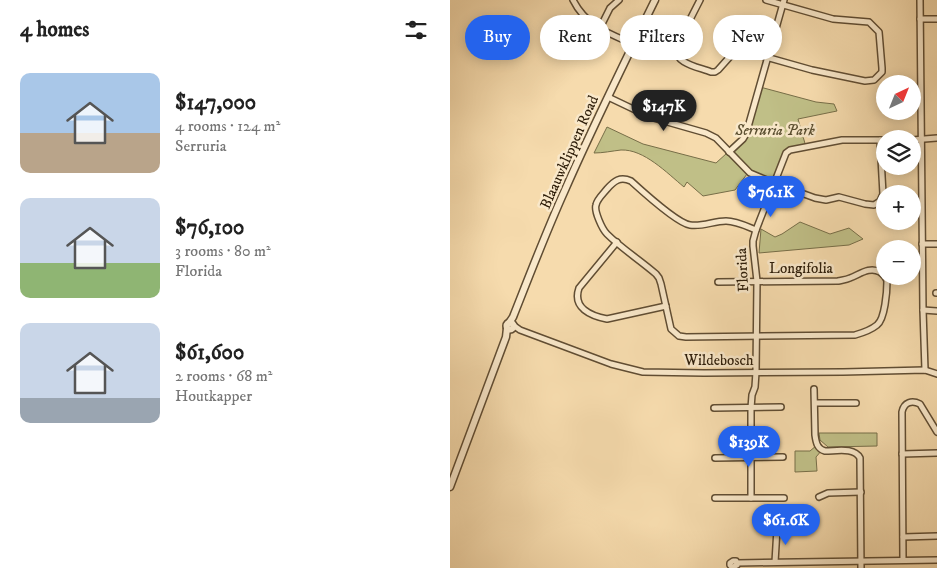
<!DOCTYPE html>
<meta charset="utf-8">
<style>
body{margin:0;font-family:"IM FELL DW Pica",serif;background:#f6f6f6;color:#222;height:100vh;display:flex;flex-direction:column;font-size:19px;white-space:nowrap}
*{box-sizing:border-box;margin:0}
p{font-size:16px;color:#767676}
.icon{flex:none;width:28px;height:28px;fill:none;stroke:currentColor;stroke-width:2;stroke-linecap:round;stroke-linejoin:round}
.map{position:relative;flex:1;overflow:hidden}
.side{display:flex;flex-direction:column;background:#fff;width:450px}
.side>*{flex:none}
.top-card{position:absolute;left:15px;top:15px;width:396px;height:45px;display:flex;gap:10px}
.needle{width:32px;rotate:43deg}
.controls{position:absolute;left:426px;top:75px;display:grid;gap:10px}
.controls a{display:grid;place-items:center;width:45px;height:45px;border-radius:50%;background:#fff;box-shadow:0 2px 12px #0003;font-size:25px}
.price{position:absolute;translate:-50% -42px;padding:0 11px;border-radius:18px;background:#2563eb;color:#fff;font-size:16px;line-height:32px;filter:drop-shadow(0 1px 2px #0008)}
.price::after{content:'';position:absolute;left:50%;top:30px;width:15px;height:11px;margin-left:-8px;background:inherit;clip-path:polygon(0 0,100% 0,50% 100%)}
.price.current{background:#222;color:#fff}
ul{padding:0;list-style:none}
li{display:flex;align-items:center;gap:15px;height:125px;padding:0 20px}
li span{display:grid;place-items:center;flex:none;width:140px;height:100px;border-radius:10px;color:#555}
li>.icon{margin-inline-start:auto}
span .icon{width:60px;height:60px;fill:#fffc;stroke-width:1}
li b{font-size:21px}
h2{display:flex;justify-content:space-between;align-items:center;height:60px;padding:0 20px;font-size:21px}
.chip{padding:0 18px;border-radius:22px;background:#fff;box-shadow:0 2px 12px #0003;font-size:18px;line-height:45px}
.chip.current{background:#2563eb;color:#fff}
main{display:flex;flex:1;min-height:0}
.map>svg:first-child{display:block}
</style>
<main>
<section class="side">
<h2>4 homes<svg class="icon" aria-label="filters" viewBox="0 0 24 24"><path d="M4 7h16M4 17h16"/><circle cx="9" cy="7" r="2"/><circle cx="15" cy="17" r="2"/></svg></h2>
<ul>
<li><span style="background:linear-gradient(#a9c7e8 60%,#b9a48a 0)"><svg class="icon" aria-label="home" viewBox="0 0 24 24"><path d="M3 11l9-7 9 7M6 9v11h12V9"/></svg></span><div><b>$147,000</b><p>4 rooms · 124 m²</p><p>Serruria</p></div></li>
<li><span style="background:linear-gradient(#c9d6e8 65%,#8fb573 0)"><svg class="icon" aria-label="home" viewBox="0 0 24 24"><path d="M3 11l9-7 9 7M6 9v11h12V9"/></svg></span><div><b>$76,100</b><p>3 rooms · 80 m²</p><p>Florida</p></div></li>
<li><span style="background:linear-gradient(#c9d6e8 75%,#9aa5b1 0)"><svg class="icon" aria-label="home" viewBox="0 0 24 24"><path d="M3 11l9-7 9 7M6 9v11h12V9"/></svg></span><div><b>$61,600</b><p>2 rooms · 68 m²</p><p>Houtkapper</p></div></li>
</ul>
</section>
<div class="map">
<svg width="487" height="568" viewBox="0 0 487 568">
<rect width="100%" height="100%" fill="#f6dbad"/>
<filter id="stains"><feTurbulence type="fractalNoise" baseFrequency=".004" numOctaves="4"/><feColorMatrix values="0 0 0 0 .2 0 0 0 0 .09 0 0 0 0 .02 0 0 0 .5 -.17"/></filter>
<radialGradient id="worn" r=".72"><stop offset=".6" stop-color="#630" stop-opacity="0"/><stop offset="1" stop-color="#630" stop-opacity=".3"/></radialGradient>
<!-- green -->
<g fill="#c0bf87" stroke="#776e48">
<polygon points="310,87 366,102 384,104 387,111 348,119 356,147 340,150 324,183 300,173 279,152 293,139"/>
<path d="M 157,127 L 193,144 L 266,163 L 277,153 L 297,174 L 285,190 L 253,196 L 237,182 L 234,187 C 217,173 194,149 171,150 C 162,151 153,153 144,153 Z"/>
<polygon points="350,222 380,234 399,228 413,239 399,245 309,253 311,229 325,237 332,234"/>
<polygon points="369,433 427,433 427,446 378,447 370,440"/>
<polygon points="367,445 372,450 366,457 367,471 345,472 345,451 360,451"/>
</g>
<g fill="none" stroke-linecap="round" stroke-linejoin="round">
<!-- minor casing -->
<g stroke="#604d33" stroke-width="8">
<g id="minor">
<path d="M 123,0 C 136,26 158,33 183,44"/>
<path d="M 250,0 L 226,47 C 224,64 249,67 261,72 L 265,72 L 268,70 L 285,51 L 291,50 L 362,70 L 415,81 L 424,80 L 432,72 L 432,68 L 429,32 L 419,22 L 383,19 L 316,0"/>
<polyline points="470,0 473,310 475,370"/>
<polyline points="470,19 487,19"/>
<polyline points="150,28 160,8 169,0"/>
<polyline points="158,97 200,117 256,133 266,138 300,173 324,183 365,198 376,200 389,197 415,204 424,205 430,201 433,194 430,140"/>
<polyline points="462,140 487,138"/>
<polyline points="279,152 293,139 296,134 334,0"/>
<path d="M 167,242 L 129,288 C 122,308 141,316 157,319 L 216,306"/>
<polyline points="472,244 487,244"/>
<path d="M 268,282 L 388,281 C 392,280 396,280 400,278 C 409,275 419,266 430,272 C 434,275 436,277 437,281 C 437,291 435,319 427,325 C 421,330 412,333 405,335 L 236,337 L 229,336 L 221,329 L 211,284 L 209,278 L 206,274 C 190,260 171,248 157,234 C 152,229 144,211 146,205 C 147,199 154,193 157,189 C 164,181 170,176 181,181 C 192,191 227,223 240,225 C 252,227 264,221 276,221 C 286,221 296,226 306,230"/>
<polyline points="486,293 487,293"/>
<polyline points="473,310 487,311"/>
<polyline points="63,325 70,330 161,364 193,372 254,373 393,372 475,370 487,374"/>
<path d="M 364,389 L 365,435 C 366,442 367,449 375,451 C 387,451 404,447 410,458 L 411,568"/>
<polyline points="365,403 406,403"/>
<polyline points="264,408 331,407"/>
<polyline points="452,454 487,453"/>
<polyline points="265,458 333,457"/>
<polyline points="369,497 378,493 411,492"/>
<polyline points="265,498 334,498"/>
<polyline points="301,498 301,408 302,395 305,387 306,372 307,281 303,246 303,241 306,230 336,153 340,150 392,140 435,140"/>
<polyline points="453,537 487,536"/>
<path d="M 453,560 L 452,412 C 454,402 462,400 470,404 L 487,432"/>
<polyline points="325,562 327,529"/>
<polyline points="287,563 487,560"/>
<polyline points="283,567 287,565 286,561 283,561 280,563 280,565 283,568"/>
</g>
</g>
<!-- tertiary casing -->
<g stroke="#604d33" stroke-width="9">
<g id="tertiary">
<circle cx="60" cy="326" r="3.5"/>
<path d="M 59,323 L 63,317 C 80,274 96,232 115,190 C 143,126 174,63 205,0"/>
<polyline points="0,487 56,337 57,328"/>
</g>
</g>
<!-- minor -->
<use href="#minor" stroke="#f9e8ca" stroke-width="5"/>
<!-- tertiary -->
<use href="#tertiary" stroke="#f9e8ca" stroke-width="6"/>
</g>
<g text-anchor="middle" stroke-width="5" stroke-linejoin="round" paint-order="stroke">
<!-- park labels -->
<g font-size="15" font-style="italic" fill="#5a4e30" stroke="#f9e8ca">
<text x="325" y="135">Serruria Park</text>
</g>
<!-- street labels -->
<g font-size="15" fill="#2e1e0a" stroke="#f9e8ca">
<text transform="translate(119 152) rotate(-66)" y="5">Blaauwklippen Road</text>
<text x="351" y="273">Longifolia</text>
<text transform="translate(292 270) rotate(-93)" y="5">Florida</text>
<text x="269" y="365">Wildebosch</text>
</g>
</g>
<rect width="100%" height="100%" filter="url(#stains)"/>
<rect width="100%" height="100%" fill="url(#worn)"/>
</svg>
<div class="controls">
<a><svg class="needle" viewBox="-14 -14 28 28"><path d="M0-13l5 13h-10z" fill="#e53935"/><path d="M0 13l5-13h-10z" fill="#767676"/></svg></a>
<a><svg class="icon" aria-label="layers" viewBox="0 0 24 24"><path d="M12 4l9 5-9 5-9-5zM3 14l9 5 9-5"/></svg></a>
<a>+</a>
<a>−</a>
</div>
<b class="price current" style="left:214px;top:132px">$147K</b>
<b class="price" style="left:321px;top:218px">$76.1K</b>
<b class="price" style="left:299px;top:468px">$139K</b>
<b class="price" style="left:336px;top:546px">$61.6K</b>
<div class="top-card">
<a class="chip current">Buy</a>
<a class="chip">Rent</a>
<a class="chip">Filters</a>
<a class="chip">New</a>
</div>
</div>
</main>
